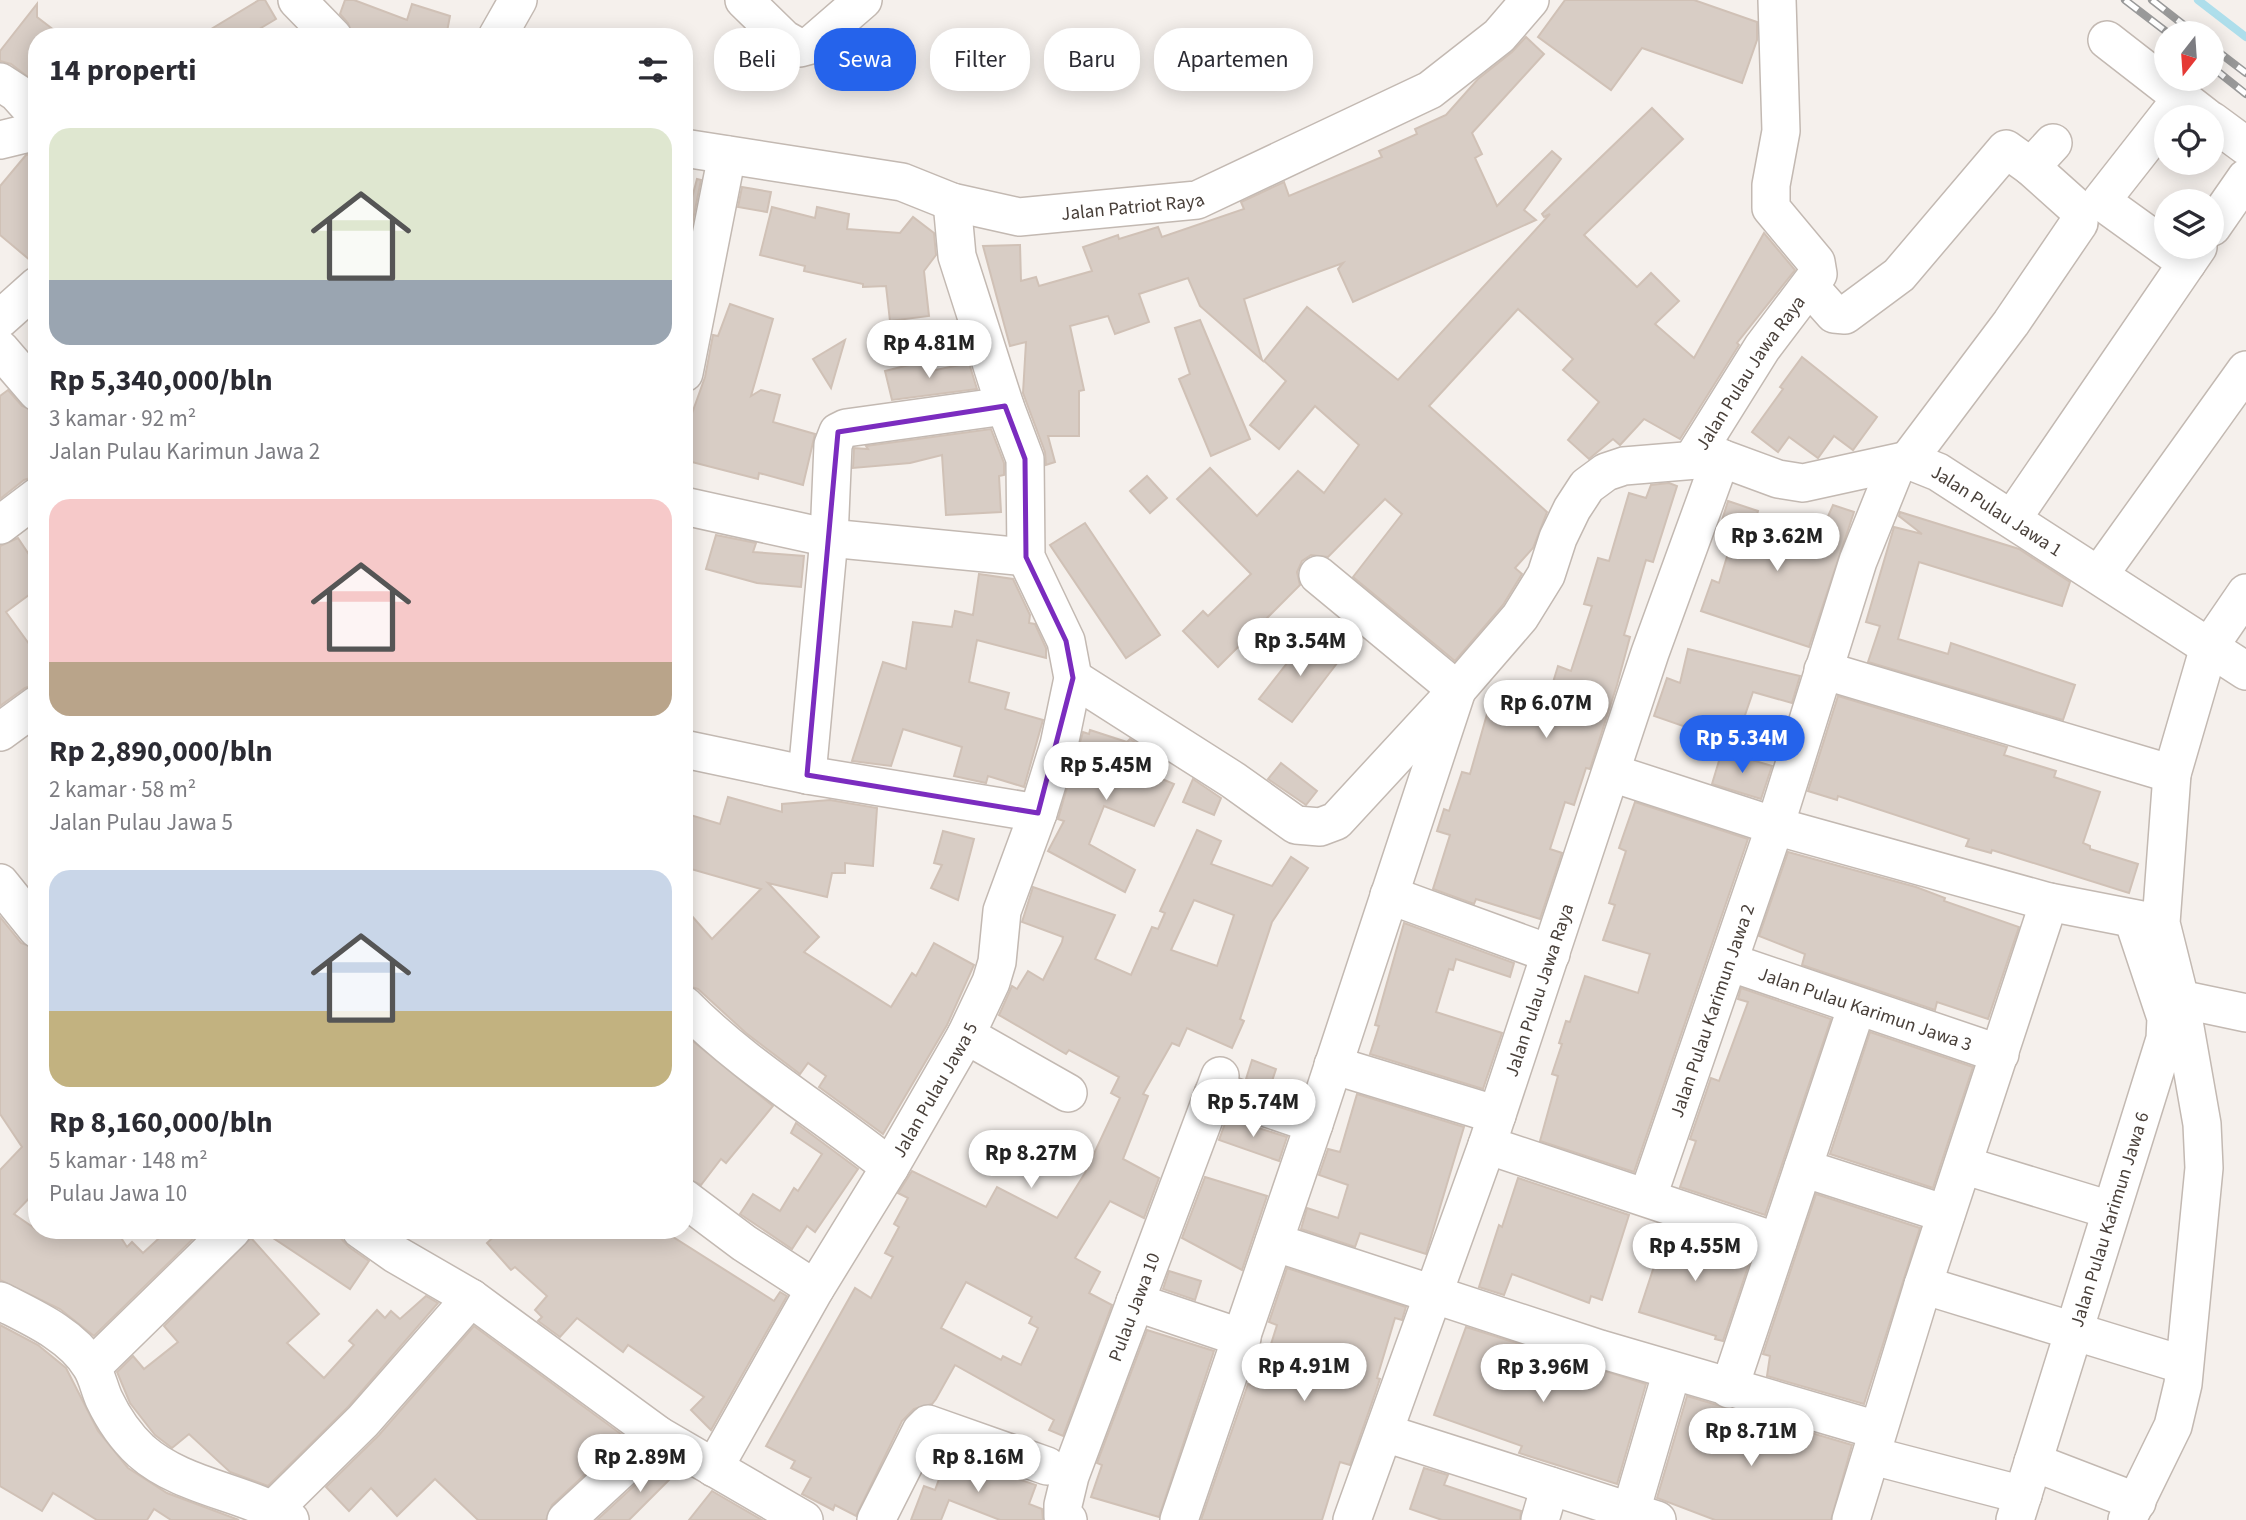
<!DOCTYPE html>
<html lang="id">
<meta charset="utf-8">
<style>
body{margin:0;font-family:"Source Sans 3",sans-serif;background:#f2f2f3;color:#2b2b33;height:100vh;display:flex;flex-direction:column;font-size:26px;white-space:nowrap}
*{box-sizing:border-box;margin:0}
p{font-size:23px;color:#7c7c81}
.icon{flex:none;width:38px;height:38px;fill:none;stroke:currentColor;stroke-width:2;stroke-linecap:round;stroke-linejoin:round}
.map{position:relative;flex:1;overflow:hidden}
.panel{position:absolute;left:28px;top:28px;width:665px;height:1211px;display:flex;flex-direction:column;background:#fff;border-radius:28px;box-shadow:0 4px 18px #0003}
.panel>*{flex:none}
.hud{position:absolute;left:714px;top:28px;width:665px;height:63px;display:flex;gap:14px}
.needle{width:46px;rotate:197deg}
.fabs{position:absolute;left:2154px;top:21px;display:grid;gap:14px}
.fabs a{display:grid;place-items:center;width:70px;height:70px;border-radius:50%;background:#fff;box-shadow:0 4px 18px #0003;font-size:35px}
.price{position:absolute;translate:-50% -60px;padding:0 16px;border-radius:24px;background:#fff;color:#222;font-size:23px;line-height:46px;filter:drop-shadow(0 2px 4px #0008)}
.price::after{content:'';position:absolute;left:50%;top:42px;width:21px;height:16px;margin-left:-10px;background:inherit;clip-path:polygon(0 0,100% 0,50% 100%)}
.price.selected{background:#2563eb;color:#fff}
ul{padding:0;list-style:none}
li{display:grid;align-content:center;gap:14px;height:371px;padding:0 21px}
li span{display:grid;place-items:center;height:217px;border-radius:21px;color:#555}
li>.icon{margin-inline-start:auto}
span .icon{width:126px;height:126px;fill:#fffc;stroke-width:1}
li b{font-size:30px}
h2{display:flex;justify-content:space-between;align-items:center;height:84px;padding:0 21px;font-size:30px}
.chip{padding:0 24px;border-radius:28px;background:#fff;box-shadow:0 4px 18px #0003;font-size:24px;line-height:63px}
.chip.selected{background:#2563eb;color:#fff}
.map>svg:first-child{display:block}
</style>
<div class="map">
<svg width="2246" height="1520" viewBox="0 0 2246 1520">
<rect width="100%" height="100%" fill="#f5f0ec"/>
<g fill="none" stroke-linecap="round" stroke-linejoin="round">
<!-- stream -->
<polyline stroke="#aedeeb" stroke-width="8" points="2198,0 2246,37"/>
</g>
<!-- building -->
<g fill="#d8cdc5" stroke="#d0c1b6" stroke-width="2" fill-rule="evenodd">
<polygon points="259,0 265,0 276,19 246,37 198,37"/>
<polygon points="345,0 354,0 407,20 412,4 450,16 446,37 353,37 348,23 340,14"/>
<polygon points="1565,0 1694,0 1757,22 1757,40 1742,83 1642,48 1611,90 1538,37"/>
<polygon points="37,4 37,17 63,37 37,37 37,84 11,64 0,61 0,51"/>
<polygon points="1526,37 1544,54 1472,133 1482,154 1475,158 1497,206 1552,151 1561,159 1524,210 1536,220 1353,302 1338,269 1343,263 1244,299 1262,360 1200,306 1188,278 1139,294 1149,322 1115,334 1108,316 1070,326 1084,390 1079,391 1079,436 1048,436 1055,462 1046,465 1045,452 1023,393 1026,342 1010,346 983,246 1020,245 1021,281 1036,277 1039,286 1092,271 1083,247 1118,235 1119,239 1158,227 1162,237 1244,209 1241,202 1284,182 1289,196 1382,157 1379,151 1417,134 1415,129 1446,115 1478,79 1512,52"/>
<polygon points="1652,108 1683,139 1584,235 1637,287 1651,273 1679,301 1655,324 1694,358 1764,233 1795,270 1737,343 1739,345 1680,439 1644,419 1620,445 1613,439 1589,459 1568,440 1599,402 1563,370 1573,359 1518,309 1429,406 1547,512 1533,548 1515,568 1522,574 1503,605 1455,661 1353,577 1402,514 1385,499 1328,557 1311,555 1302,561 1297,572 1300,585 1218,667 1183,631 1203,611 1208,616 1251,574 1177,499 1210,468 1257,516 1298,471 1324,493 1359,445 1315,406 1279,449 1250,425 1286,381 1264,361 1307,307 1398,380 1550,214 1544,217 1542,214"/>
<polygon points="37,153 37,266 0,235 0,186 26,155"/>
<polygon points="697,179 701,180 692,225 685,224"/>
<polygon points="742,187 771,192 767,212 738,207"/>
<polygon points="772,207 815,218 817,207 849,214 847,229 900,233 913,217 934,233 936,255 924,271 929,316 890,321 886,286 863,287 863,284 804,271 805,266 760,255"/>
<polygon points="730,304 773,319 751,396 761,390 780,395 773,422 815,434 803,485 759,473 758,479 684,460 684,436 705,377 713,335 718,336"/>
<polygon points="1200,320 1250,439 1211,456 1179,379 1190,374 1175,328"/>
<polygon points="845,340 831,388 813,359"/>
<polygon points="1802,357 1877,417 1853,450 1834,436 1818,458 1789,437 1778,452 1752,432 1783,389 1780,387"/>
<polygon points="929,360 931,371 969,363 977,389 892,400 885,371"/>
<polygon points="8,390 22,406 37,412 37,476 24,480 0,499 0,396"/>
<polygon points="991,429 1004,463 1004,475 999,476 1001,512 946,515 942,455 910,463 853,468 854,448 868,449 866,446"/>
<polygon points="1147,476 1167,498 1150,513 1130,491"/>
<polygon points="1669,483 1677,486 1653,562 1646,560 1624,635 1630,637 1617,685 1590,769 1586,768 1574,805 1565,802 1550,849 1562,853 1540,919 1476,899 1474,904 1433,889 1450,835 1437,831 1444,809 1449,811 1462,772 1470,774 1495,686 1547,702 1558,666 1571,671 1592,606 1584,604 1598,558 1609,561 1629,493 1646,498 1651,485"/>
<polygon points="1728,501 1758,511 1756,519 1795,529 1797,523 1822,530 1833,505 1854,512 1809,647 1701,611 1712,580 1719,583 1732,540 1717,536"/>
<polygon points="1900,512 2019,549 2070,582 2062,606 1919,562 1898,639 1948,654 1951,643 2075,685 2063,720 1868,662 1880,626 1866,622 1894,527 1922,534 1899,516"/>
<polygon points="1085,523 1160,635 1126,658 1050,545"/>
<polygon points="716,535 756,543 753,552 804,556 801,587 757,583 706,569"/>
<polygon points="18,538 28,553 37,546 37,589 6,612 37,655 37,684 25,688 0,706 0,546"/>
<polygon points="979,574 1013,579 1030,615 1029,623 1035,624 1046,648 1046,658 977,640 969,682 1009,693 1005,709 1043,720 1024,787 988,776 986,783 954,776 962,747 903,729 891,766 852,761 883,662 906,669 913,622 952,627 955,611 973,615"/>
<polygon points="1310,634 1341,658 1292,722 1259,699"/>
<polygon points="1688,649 1800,676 1792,703 1753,692 1735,744 1654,716 1667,678 1680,683"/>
<polygon points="1838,696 2007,747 2004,755 2056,771 2054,777 2100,792 2083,843 2090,846 2090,849 2138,864 2129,893 1992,850 1991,853 1966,846 1969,839 1838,796 1837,800 1808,791"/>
<polygon points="1090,730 1127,742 1130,739 1154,754 1143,771 1174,784 1154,826 1104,806 1089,844 1135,870 1125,892 1048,851 1064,821 1058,819 1083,732 1089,734"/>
<polygon points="1722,751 1772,766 1761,799 1712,784"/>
<polygon points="1281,763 1317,791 1306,805 1268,779"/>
<polygon points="1193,779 1221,798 1214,815 1183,802"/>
<polygon points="728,797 782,812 782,804 830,800 877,808 873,866 845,863 845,873 832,873 827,897 768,883 819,937 804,952 891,1007 912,973 916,976 934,943 974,965 947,1025 883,1134 819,1087 826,1076 808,1063 800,1074 746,1033 698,989 684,985 684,907 712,939 761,889 684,867 684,813 720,824"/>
<polygon points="1635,802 1748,839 1634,1172 1540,1141 1558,1076 1552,1074 1562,1044 1559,1043 1566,1021 1570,1022 1585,976 1638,993 1650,954 1603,940 1615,905 1609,903 1626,851 1619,848"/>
<path d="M 1197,830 L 1221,841 L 1211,864 L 1272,886 L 1291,857 L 1308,868 L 1272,922 L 1240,1019 L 1244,1021 L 1232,1048 L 1187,1028 L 1179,1046 L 1172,1043 L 1143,1094 L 1148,1096 L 1123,1159 L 1159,1178 L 1144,1218 L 1110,1201 L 1075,1258 L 1100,1272 L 1089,1293 L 1112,1305 L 1063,1436 L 1049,1430 L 1054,1420 L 955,1365 L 936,1399 L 932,1404 L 914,1409 L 902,1421 L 856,1516 L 835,1505 L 833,1510 L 802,1494 L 811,1478 L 791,1468 L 795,1461 L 766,1446 L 855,1288 L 871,1298 L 893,1257 L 885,1253 L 899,1227 L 894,1224 L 908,1198 L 898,1193 L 912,1171 L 986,1207 L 997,1187 L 1057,1218 L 1085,1173 L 1120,1098 L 1111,1093 L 1119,1077 L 1069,1050 L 1066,1054 L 999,1015 L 1012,986 L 1017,989 L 1028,971 L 1043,980 L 1062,942 L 1063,937 L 1022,922 L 1033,887 L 1115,915 L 1095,959 L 1131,975 L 1152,927 L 1158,929 L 1165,913 L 1160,911 ZM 1194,900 L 1234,915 L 1217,966 L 1171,950 ZM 966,1282 L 1032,1317 L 1029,1323 L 1038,1328 L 1021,1365 L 1003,1356 L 1001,1360 L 941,1328 Z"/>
<polygon points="943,831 974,839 958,900 931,888 942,865 934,863"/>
<polygon points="1788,852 1916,887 1945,898 1944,901 2019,927 1988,1019 1937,1002 1935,1010 1802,965 1805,954 1759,936"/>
<polygon points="0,917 21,943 37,949 37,1190 14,1214 37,1230 116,1230 127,1247 132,1242 143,1253 168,1230 202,1230 94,1336 60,1309 0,1280 0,1170 22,1147 0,1114"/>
<polygon points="1404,923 1514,963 1510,977 1456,959 1453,970 1449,969 1436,1012 1502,1033 1483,1089 1370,1054 1379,1026 1375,1025"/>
<polygon points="1741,988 1831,1019 1765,1215 1680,1187 1696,1141 1690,1139 1711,1078 1719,1081 1748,1002 1738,999"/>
<polygon points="1870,1032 1973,1067 1933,1188 1830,1154"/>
<polygon points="684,1034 773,1106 726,1163 721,1159 701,1185 684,1177"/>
<polygon points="1252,1060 1276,1069 1270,1087 1246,1079"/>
<polygon points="1357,1094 1464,1127 1426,1254 1360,1233 1355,1247 1301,1229 1307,1208 1338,1218 1348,1185 1319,1175 1328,1149 1340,1152"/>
<polygon points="1227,1118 1287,1137 1279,1161 1219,1140"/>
<polygon points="796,1123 858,1169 815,1232 807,1226 792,1249 740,1214 753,1194 780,1211 794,1188 798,1191 822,1154 791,1133"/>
<polygon points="1205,1177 1267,1196 1242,1270 1182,1238"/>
<polygon points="1518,1178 1629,1215 1602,1300 1591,1296 1589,1303 1512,1274 1504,1295 1479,1287 1499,1225 1502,1227"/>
<polygon points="1816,1194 1920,1228 1864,1404 1767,1376 1770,1356 1763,1354"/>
<polygon points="1667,1227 1752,1255 1723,1341 1715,1339 1716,1336 1639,1312"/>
<polygon points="261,1230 333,1230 349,1247 369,1261 350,1289"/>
<polygon points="501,1230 662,1230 774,1301 780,1292 787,1296 711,1430 691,1410 704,1397 628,1345 623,1352 577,1318 560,1337 538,1321 542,1317 535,1310 547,1296 515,1267 511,1270 487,1243"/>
<polygon points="251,1238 319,1314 287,1343 324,1378 354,1345 349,1341 377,1310 385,1318 391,1311 400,1319 426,1296 438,1303 348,1407 268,1486 230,1472 189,1434 172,1448 155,1435 130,1403 117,1372 133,1356 144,1369 178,1342 164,1326"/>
<polygon points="1287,1268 1406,1307 1402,1320 1395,1318 1377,1378 1380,1379 1376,1391 1350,1465 1340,1462 1322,1520 1201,1520 1248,1384 1258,1387 1260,1379 1277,1325 1269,1322"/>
<polygon points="1169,1271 1201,1281 1195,1300 1163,1289"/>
<polygon points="0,1325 38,1345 66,1368 98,1431 128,1468 167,1493 239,1520 171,1520 154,1509 147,1520 97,1520 53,1493 42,1511 0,1486"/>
<polygon points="474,1326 625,1437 552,1505 546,1520 478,1520 435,1479 397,1516 371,1488 349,1511 326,1487 379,1435"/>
<polygon points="1466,1327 1646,1384 1617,1484 1519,1453 1522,1446 1434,1415"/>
<polygon points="1147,1330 1214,1351 1159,1517 1091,1497 1102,1465 1097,1463"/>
<polygon points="1687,1396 1852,1445 1831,1520 1715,1520 1657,1498"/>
<polygon points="948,1455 1036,1485 1029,1504 1042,1509 1043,1520 1000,1520 949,1500 941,1520 911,1520 924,1486 935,1490"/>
<polygon points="661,1461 678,1471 629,1520 597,1520"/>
<polygon points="1424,1468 1448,1475 1444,1485 1521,1511 1520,1520 1442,1520 1410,1509"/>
<polygon points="712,1491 762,1520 689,1520"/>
</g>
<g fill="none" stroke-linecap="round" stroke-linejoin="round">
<!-- minor casing -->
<g stroke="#c3b9b2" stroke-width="40">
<g id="minor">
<polyline points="297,0 333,37"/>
<polyline points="744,0 784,39 800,48 811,45 863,0"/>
<polyline points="497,37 518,0"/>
<polyline points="2107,40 2206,117"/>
<polyline points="0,82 17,93 35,113 34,130"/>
<polyline points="2181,99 2101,201 2187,263"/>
<polyline points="2212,121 2246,146"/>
<polyline points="0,140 37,131"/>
<path id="s1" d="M 684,148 L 902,182 L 952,202 L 1019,217 L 1197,200 L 1430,90 L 1499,36 L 1530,0"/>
<polyline points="2212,227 2246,178"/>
<polyline points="1810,287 1834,314 1845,315 1899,275 2006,149 2031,167"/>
<polyline points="0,319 37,286"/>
<polyline points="0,349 37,392"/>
<polyline points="684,373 727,155"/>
<path id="s2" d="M 1692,460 L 1762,348 L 1818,274 L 1816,262 L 1771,208 L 1771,185 L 1781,131 L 1777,0"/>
<polyline points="1908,460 2011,323 2079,223 2079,210 2031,167 2053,143"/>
<polyline points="684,506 829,538 1026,557"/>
<polyline points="2012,519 2198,247"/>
<polyline points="0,525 37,497"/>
<polyline points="2099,575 2246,370"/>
<polyline points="1823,670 2172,774"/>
<path id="s3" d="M 1073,678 L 1233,780 L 1296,825 L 1320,827 L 1336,821 L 1457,690 L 1520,617 L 1546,575 L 1558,538 L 1572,509 L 1587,486 L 1606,472 L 1624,466 L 1721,458 L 1778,479 L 1803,483 L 1908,460 L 1938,472 L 2246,671"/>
<polyline points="0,732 37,705"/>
<polyline points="684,749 807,775 1038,813"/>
<polyline points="1612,773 1775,826 2049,902 2157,923"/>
<polyline points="807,775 829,538 833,445 838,432 846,428 1005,406"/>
<polyline points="0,883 37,929"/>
<polyline points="1389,895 1551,954"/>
<path id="s4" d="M 1729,962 L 2000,1054"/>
<polyline points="2180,999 2246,1013"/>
<path d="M 684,1005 C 745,1067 822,1112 890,1167"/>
<polyline points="966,1035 1068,1093"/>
<polyline points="1333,1065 1497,1115"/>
<polyline points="1213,1094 1226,1094 1314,1124"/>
<polyline points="1487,1145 1778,1242"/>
<polyline points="1963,1165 2110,1210"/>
<polyline points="1803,1168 1946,1214"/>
<path id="s5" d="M 1648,1196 L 1775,826 L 1858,561 L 1897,464"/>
<polyline points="684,1198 744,1243 815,1289"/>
<polyline points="361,1230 395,1254 471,1298 658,1435 804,1520"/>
<polyline points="1274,1242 1600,1349 1877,1430"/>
<polyline points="1923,1285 2184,1365"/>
<path d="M 0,1301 C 31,1317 71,1334 90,1365 C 97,1375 99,1388 104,1399 C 113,1418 126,1437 141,1451 C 183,1488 244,1491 290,1520"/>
<polyline points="1135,1302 1242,1338"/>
<polyline points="92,1367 232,1230"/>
<polyline points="1729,1389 1857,1006"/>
<polyline points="1385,1433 1657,1520"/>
<polyline points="1873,1456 2023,1495"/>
<polyline points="2033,1462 2137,1502"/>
<path id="s6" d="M 714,1468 L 815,1289 L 890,1167 L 966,1035 L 991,982 L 997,962 L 1002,911 L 1038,813 L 1059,745 L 1073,678 L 1066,641 L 1026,557 L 1025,459 L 1005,406 L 957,256 L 952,202"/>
<polyline points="274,1509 363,1421 471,1298"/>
<polyline points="1631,1511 1672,1371"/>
<polyline points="566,1520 658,1435"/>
<polyline points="876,1520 921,1431 928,1424 1047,1466"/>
<path id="s7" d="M 1068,1520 L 1063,1516 L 1063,1505 L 1070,1476 L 1220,1076"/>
<polyline points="1179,1520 1314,1124 1457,690 1318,575"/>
<path id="s8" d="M 1352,1520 L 1487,1145 L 1650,653 L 1721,458"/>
<polyline points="1540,1520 1550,1486"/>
<polyline points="1851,1520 1923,1285 2049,902"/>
<path id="s9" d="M 2015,1520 L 2165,1039 L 2166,1018 L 2133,919"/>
<polyline points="2127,1520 2173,1426 2183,1384 2204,1168 2202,1124 2180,999 2161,923 2172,774 2209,647 2246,593"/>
</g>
</g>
<!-- minor -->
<use href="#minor" stroke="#fff" stroke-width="37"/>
<!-- rail casing -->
<g stroke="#999" stroke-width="8">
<g id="rail">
<polyline points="2125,0 2168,33"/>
<polyline points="2152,0 2194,33"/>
<polyline points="2212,47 2246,73"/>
<polyline points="2212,67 2246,94"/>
</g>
</g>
<!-- rail -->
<use href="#rail" stroke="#fff" stroke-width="5" stroke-dasharray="16" stroke-linecap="butt"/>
</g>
<!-- marked area -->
<path fill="none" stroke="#7b2cbf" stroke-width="5" stroke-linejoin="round" d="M 1005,406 L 1025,459 L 1026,557 L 1066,641 L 1073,678 L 1038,813 L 807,775 L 838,432 Z"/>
<g text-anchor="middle" stroke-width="5" stroke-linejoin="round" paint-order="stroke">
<!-- street labels -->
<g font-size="19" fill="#49403a" stroke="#fff">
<text dy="7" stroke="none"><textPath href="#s1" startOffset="457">Jalan Patriot Raya</textPath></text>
<text dy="7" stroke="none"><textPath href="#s2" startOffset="105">Jalan Pulau Jawa Raya</textPath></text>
<text dy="7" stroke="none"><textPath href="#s3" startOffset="1167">Jalan Pulau Jawa 1</textPath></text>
<text dy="7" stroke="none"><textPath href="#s8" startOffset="562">Jalan Pulau Jawa Raya</textPath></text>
<text dy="7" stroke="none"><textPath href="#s4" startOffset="144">Jalan Pulau Karimun Jawa 3</textPath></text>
<text dy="7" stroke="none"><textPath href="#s5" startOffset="196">Jalan Pulau Karimun Jawa 2</textPath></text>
<text dy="7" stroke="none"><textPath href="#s6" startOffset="438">Jalan Pulau Jawa 5</textPath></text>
<text dy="7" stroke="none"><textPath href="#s9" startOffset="315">Jalan Pulau Karimun Jawa 6</textPath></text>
<text dy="7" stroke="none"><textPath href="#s7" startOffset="228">Pulau Jawa 10</textPath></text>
</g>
</g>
</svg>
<div class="fabs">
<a><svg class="needle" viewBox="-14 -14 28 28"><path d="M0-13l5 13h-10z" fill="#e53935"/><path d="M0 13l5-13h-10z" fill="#7c7c81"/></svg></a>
<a><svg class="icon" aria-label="locate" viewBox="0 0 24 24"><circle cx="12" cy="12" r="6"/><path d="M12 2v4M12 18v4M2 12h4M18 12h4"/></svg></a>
<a><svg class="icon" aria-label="layers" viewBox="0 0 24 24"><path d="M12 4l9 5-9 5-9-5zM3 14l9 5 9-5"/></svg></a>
</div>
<b class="price" style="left:929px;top:380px">Rp 4.81M</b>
<b class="price" style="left:1777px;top:573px">Rp 3.62M</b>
<b class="price" style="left:1300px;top:678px">Rp 3.54M</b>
<b class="price" style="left:1546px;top:740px">Rp 6.07M</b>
<b class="price selected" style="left:1742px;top:775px">Rp 5.34M</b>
<b class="price" style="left:1106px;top:802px">Rp 5.45M</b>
<b class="price" style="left:1253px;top:1139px">Rp 5.74M</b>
<b class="price" style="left:1031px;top:1190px">Rp 8.27M</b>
<b class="price" style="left:1695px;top:1283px">Rp 4.55M</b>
<b class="price" style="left:1304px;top:1403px">Rp 4.91M</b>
<b class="price" style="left:1543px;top:1404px">Rp 3.96M</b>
<b class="price" style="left:1751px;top:1468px">Rp 8.71M</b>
<b class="price" style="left:640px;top:1494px">Rp 2.89M</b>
<b class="price" style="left:978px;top:1494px">Rp 8.16M</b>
<div class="hud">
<a class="chip">Beli</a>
<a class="chip selected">Sewa</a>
<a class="chip">Filter</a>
<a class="chip">Baru</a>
<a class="chip">Apartemen</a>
</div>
<section class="panel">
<h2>14 properti<svg class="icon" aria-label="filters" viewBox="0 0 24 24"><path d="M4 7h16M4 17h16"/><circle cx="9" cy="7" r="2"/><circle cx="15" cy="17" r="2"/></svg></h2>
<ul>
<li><span style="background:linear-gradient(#dfe7d0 70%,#9aa5b1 0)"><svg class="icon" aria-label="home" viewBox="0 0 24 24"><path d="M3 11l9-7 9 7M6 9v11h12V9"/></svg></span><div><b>Rp 5,340,000/bln</b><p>3 kamar · 92 m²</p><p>Jalan Pulau Karimun Jawa 2</p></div></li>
<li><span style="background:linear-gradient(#f6c9c9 75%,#b9a48a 0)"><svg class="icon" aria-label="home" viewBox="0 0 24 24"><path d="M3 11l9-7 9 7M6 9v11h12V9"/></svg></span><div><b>Rp 2,890,000/bln</b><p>2 kamar · 58 m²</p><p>Jalan Pulau Jawa 5</p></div></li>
<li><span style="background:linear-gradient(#c9d6e8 65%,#c2b280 0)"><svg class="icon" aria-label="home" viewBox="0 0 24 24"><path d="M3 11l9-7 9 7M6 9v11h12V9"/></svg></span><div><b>Rp 8,160,000/bln</b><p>5 kamar · 148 m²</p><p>Pulau Jawa 10</p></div></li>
</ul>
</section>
</div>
